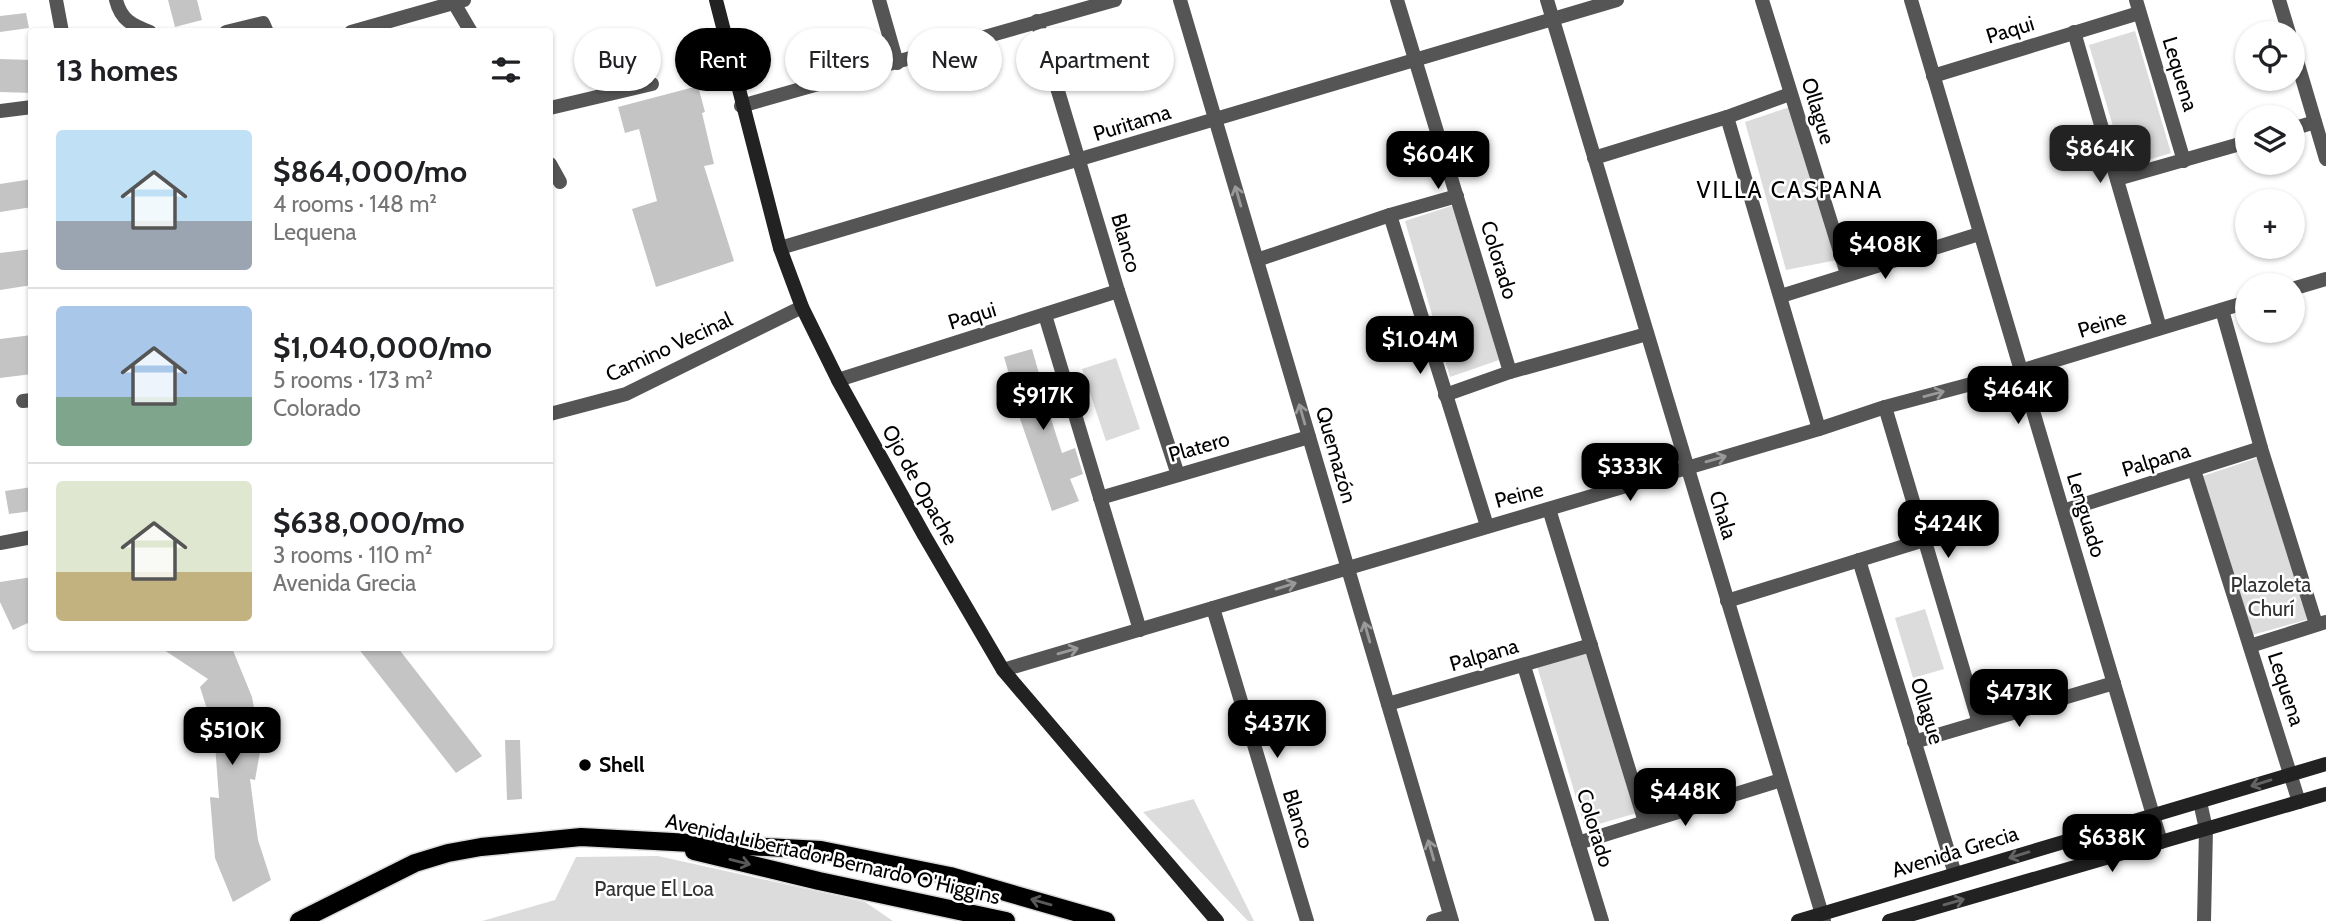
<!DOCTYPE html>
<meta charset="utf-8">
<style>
body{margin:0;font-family:Cabin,sans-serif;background:#f6f6f6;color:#202124;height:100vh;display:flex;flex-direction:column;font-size:26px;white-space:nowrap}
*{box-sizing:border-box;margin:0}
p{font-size:23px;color:#757577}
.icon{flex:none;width:38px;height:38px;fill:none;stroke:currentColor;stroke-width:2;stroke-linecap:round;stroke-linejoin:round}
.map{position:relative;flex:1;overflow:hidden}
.panel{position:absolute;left:28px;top:28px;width:525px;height:623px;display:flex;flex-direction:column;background:#fff;border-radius:7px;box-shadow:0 2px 5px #0004}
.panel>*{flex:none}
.banner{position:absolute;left:574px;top:28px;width:665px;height:63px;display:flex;gap:14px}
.buttons{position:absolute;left:2235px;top:21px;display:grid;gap:14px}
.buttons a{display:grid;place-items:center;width:70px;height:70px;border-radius:50%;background:#fff;box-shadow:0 2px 5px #0004;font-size:35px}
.price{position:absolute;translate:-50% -60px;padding:0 16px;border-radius:14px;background:#000;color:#fff;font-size:23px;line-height:46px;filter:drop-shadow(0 2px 4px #0008)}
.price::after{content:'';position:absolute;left:50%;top:42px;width:21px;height:16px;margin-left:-10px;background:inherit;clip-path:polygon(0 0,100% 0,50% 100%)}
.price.on{background:#222;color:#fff}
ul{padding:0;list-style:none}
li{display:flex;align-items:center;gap:21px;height:175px;padding:0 28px}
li+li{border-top:2px solid #e0e0e0}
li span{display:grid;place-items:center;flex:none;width:196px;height:140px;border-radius:7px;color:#555}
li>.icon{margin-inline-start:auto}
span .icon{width:84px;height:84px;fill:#fffc;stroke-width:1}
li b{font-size:30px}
h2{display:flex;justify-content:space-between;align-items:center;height:84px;padding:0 28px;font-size:30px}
.tag{padding:0 24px;border-radius:32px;background:#fff;box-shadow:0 2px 5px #0004;font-size:24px;line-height:63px}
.tag.on{background:#000;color:#fff}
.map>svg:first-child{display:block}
</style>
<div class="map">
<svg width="2326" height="921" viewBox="0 0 2326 921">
<rect width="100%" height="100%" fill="#fff"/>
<!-- green -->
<g fill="#dcdcdc">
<polygon points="2135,31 2171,153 2125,167 2089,45"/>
<polygon points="1790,107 1837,260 1786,270 1745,122"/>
<polygon points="1454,205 1499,360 1450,377 1405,221"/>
<polygon points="1116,358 1140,429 1106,441 1082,369"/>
<polygon points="2257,458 2309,619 2252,635 2203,476"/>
<polygon points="1925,609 1944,669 1913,678 1895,618"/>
<polygon points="1589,652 1637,813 1585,828 1537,666"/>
<polygon points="1194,799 1194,800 1254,921 1248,921 1143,812"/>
<polygon points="658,856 865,902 893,921 482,921 555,900 576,857"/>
</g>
<!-- building -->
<g fill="#c4c4c4">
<polygon points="168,0 197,0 202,20 175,27"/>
<polygon points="26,13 29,28 0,32 0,16"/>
<polygon points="0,59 32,60 32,93 0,92"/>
<polygon points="698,86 705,112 702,113 714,164 704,166 734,261 656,287 632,209 657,201 639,129 625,133 618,107"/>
<polygon points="32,179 32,207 0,212 0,184"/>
<polygon points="32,249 32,285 0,290 0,253"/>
<polygon points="32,335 32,374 0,378 0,339"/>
<polygon points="1032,349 1042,384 1040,385 1062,453 1075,448 1083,474 1070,479 1079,501 1052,511 1018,413 1020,412 1004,357"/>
<polygon points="32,487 32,511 9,514 5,491"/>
<polygon points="32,577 32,621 13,630 0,602 0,582"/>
<polygon points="161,648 232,648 252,697 261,746 255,780 250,779 258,840 271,880 233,902 215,858 210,797 219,798 214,731 200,687 208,679"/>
<polygon points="358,648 398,648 482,756 456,773"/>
<polygon points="505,740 520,740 522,799 507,800"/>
</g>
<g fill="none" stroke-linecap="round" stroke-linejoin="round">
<!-- primary casing -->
<g stroke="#dbdbdb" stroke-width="21">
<g id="primary">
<polyline points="694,851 819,881 1006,921"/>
<polyline points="299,921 415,863 448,853 481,847 581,837 821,850 950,876 1106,921"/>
</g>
</g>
<!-- street -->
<g stroke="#555" stroke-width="14">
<polyline points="56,0 62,32"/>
<path d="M 116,0 C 121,20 132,25 150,32"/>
<polyline points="879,0 897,63"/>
<polyline points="1180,0 1452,921"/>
<polyline points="1397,0 1510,372"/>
<polyline points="1547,0 1824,921"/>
<polyline points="1762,0 1847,274"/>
<polyline points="1911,0 2161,842"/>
<polyline points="2136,0 2184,161"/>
<polyline points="2279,0 2289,33"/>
<polyline points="454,3 471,32"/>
<polyline points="1037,21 1118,291 1178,475"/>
<polyline points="226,32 263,23 267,32"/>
<polyline points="351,32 464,0"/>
<polyline points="2074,32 2160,328"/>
<polyline points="2292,44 2326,159"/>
<polyline points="1933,76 2139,13"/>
<polyline points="741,106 1115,0"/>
<polyline points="550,108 652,84"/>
<polyline points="0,111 32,107"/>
<polyline points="1727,117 1819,429"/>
<polyline points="2292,129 2315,122"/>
<polyline points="1594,158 1727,117 1790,94"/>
<polyline points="550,164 560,182"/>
<polyline points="2117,179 2247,142"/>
<polyline points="1390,215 1487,526"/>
<polyline points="780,248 1617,0"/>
<polyline points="1257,260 1390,215 1457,196"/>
<polyline points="2292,289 2326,279"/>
<polyline points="1781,296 1979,234"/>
<polyline points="2222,310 2261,448 2316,624"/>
<polyline points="1045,315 1140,630"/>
<polyline points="838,380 1118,291"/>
<polyline points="1445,395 1510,372 1647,334"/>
<polyline points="23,401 32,400"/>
<polyline points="1885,407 1979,723"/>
<polyline points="550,414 626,394 802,307"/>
<polyline points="2194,470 2299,802"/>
<polyline points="1100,498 1309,437"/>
<polyline points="1549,509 1645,822"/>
<polyline points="2063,511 2261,448"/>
<polyline points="0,543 32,537"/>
<polyline points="1859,560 1955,874"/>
<polyline points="1727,601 1924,540"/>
<polyline points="1213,608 1307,921"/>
<polyline points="2250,646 2326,622"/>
<polyline points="1524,666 1602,921"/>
<polyline points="1003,670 1819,429 1885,407 2020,371 2247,302"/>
<polyline points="1388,704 1591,645"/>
<polyline points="1914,742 2114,683"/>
<polyline points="2200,802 2206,829 2204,921"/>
<polyline points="1578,843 1781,780"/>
<polyline points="1433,921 1450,916"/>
</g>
<!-- secondary -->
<g stroke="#222" stroke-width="14">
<polyline points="716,0 780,248 802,307 838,380 924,535 1003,670 1217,921"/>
<polyline points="1798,921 2326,764"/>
<polyline points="1889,921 2326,794"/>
</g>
<!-- primary -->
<use href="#primary" stroke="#000" stroke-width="18"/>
</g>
<!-- one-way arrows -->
<defs><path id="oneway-shaft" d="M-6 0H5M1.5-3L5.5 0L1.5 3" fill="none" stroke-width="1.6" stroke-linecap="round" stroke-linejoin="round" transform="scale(1.75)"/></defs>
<g stroke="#999">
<use href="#oneway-shaft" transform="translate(1238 196) rotate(-106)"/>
<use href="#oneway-shaft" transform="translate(1934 394) rotate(-15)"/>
<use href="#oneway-shaft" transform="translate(1302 414) rotate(-106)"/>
<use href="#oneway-shaft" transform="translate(1716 459) rotate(-16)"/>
<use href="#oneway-shaft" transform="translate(1286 586) rotate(-17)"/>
<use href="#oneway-shaft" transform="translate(1367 632) rotate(-106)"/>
<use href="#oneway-shaft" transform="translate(1068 651) rotate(-16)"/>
<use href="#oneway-shaft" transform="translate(1431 850) rotate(-106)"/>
</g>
<g stroke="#646464">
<use href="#oneway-shaft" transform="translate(2261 783) rotate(163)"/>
<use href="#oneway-shaft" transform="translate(2019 855) rotate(163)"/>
<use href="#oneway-shaft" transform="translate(1954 902) rotate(-16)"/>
</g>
<g stroke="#595959">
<use href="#oneway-shaft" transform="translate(740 862) rotate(14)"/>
<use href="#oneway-shaft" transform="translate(1041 902) rotate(-164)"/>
</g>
<!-- markers -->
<circle fill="#000" stroke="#fff" stroke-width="2.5" cx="585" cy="765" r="7"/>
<g text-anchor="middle" stroke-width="5" stroke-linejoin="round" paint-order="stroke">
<!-- street labels -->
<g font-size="21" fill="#000" stroke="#fff">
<text transform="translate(2010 30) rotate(-17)" y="7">Paqui</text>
<text transform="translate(2180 74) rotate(73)" y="7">Lequena</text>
<text transform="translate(1818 111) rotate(73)" y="7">Ollague</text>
<text transform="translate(1132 123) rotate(-17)" y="7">Puritama</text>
<text transform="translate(1126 243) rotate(74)" y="7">Blanco</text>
<text transform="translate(1499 260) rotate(73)" y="7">Colorado</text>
<text transform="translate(972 316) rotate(-17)" y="7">Paqui</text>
<text transform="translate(2102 324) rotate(-17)" y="7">Peine</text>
<text transform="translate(669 347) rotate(-25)" y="7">Camino Vecinal</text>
<text transform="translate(1199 447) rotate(-16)" y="7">Platero</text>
<text transform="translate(1336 455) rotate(74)" y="7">Quemazón</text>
<text transform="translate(2156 460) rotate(-17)" y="7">Palpana</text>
<text transform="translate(920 485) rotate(61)" y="7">Ojo de Opache</text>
<text transform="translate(1519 495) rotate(-15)" y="7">Peine</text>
<text transform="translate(1723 515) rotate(73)" y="7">Chala</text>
<text transform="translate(2086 515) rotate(73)" y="7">Lenguado</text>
<text transform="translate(1484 655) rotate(-16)" y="7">Palpana</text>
<text transform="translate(2286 689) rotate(72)" y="7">Lequena</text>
<text transform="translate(1927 711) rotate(73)" y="7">Ollague</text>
<text transform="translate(1298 819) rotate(73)" y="7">Blanco</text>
<text transform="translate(1595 828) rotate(73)" y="7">Colorado</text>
<text transform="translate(1955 852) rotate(-17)" y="7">Avenida Grecia</text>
<text transform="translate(833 859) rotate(13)" y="7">Avenida Libertador Bernardo O'Higgins</text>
</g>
<!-- park labels -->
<g font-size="21" fill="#333" stroke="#fff">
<text x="2271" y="592">Plazoleta<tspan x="2271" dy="24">Churí</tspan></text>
<text x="654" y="896">Parque El Loa</text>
</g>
<!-- poi labels -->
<g font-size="21" font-weight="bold" fill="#000" stroke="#fff" text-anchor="start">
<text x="599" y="772">Shell</text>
</g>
<!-- neighbourhood labels -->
<g font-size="23" letter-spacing="2" fill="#000" stroke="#fff">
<text x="1790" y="198">VILLA CASPANA</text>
</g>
</g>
</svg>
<div class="buttons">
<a><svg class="icon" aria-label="locate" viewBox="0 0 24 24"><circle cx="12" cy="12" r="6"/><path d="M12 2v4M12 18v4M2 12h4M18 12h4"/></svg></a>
<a><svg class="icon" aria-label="layers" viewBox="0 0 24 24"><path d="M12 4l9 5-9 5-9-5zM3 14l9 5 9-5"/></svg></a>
<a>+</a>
<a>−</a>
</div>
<b class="price on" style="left:2100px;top:185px">$864K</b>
<b class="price" style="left:1438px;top:191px">$604K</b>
<b class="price" style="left:1885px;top:281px">$408K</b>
<b class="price" style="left:1420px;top:376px">$1.04M</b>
<b class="price" style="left:2018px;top:426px">$464K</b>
<b class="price" style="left:1043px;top:432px">$917K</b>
<b class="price" style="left:1630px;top:503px">$333K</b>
<b class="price" style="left:1948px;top:560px">$424K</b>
<b class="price" style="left:2019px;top:729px">$473K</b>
<b class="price" style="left:1277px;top:760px">$437K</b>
<b class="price" style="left:232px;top:767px">$510K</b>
<b class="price" style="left:1685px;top:828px">$448K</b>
<b class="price" style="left:2112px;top:874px">$638K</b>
<div class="banner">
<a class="tag">Buy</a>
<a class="tag on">Rent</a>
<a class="tag">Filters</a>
<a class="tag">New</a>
<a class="tag">Apartment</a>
</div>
<section class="panel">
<h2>13 homes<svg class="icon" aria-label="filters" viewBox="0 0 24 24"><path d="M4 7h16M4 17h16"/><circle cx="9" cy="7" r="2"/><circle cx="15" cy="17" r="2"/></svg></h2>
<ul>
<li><span style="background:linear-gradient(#bfe0f5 65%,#9aa5b1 0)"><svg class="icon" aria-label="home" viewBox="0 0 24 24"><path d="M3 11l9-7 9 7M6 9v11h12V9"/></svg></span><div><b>$864,000/mo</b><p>4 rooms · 148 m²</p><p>Lequena</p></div></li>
<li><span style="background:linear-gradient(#a9c7e8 65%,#7fa58c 0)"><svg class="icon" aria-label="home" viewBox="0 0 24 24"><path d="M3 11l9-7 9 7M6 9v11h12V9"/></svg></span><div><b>$1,040,000/mo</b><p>5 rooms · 173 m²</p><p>Colorado</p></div></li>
<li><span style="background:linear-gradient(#dfe7d0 65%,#c2b280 0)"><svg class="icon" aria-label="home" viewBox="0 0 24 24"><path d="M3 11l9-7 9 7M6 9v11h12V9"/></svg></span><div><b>$638,000/mo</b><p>3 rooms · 110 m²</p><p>Avenida Grecia</p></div></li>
</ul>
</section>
</div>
